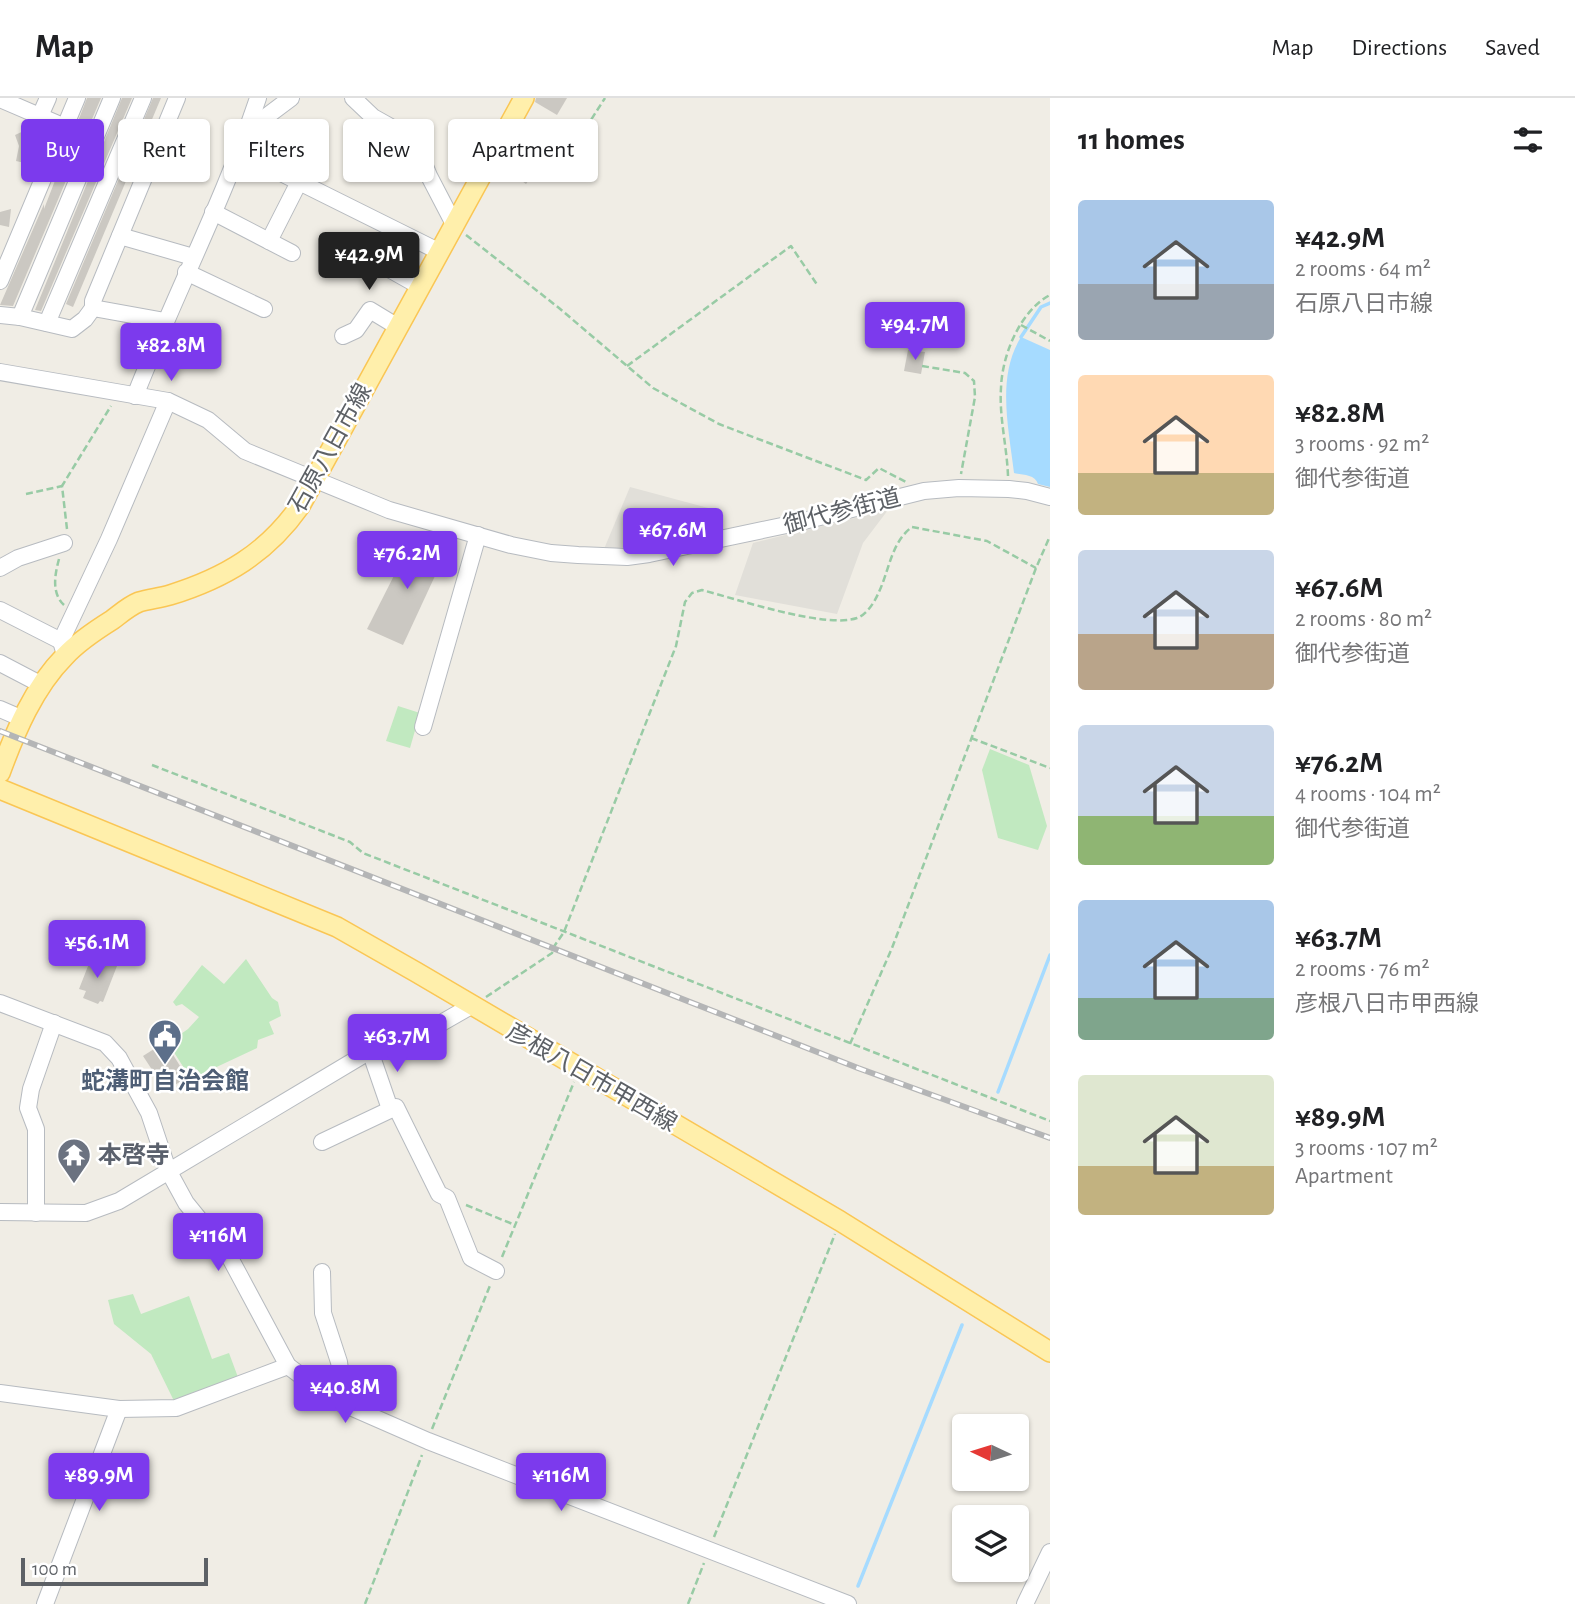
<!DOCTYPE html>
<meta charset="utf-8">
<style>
body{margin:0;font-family:"Alegreya Sans","Noto Sans JP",sans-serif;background:#f2f2f2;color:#202124;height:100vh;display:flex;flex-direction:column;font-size:26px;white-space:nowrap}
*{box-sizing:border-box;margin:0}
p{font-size:23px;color:#757577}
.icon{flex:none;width:38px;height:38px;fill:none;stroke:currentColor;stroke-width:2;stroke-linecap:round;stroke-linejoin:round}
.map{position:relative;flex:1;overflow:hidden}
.details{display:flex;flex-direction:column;background:#fff;width:525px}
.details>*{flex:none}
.top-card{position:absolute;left:21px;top:21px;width:665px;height:63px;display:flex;gap:14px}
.needle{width:46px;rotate:274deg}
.fabs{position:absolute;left:952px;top:1316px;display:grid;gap:14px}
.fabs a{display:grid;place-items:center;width:77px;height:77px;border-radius:7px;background:#fff;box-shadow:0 2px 5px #0004;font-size:35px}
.scale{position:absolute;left:21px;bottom:18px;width:187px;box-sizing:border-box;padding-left:7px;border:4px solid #5d6166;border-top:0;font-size:19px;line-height:24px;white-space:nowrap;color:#5d6166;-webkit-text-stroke:5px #fff;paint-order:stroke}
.price{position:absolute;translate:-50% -60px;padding:0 16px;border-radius:7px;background:#7c3aed;color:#fff;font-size:23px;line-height:46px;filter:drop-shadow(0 2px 4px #0008)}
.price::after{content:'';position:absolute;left:50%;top:42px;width:21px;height:16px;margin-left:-10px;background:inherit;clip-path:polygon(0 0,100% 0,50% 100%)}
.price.active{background:#222;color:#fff}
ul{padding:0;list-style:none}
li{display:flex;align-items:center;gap:21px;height:175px;padding:0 28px}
li span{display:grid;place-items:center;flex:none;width:196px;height:140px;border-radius:7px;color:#555}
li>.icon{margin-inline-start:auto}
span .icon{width:84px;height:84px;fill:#fffc;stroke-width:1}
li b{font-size:30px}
h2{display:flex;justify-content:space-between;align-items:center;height:84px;padding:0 28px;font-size:30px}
.tag{padding:0 24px;border-radius:7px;background:#fff;box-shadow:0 2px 5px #0004;font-size:24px;line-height:63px}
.tag.active{background:#7c3aed;color:#fff}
header{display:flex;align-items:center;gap:42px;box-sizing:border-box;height:98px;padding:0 35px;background:#fff;border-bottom:2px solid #e0e0e0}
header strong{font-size:33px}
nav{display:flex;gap:38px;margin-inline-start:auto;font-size:24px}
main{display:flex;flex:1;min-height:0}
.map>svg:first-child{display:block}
</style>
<header>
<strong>Map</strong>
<nav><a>Map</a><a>Directions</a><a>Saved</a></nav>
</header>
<main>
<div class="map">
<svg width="1050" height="1506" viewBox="0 0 1050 1506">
<rect width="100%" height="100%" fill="#f0ede5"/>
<!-- industrial -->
<g fill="#e1dfd9">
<polygon points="630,389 712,411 705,434 645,447 604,451"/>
<polygon points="888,412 863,445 837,516 735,497 753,445"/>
</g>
<!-- green -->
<g fill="#c1e9c0">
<polygon points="398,608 420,615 410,650 386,643"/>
<polygon points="990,651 1029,667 1047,728 1038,752 998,740 982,672"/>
<polygon points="246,861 272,900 278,904 281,918 269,924 274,936 258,942 257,950 191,981 168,945 188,931 199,919 182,906 176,908 173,904 202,867 224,886"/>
<polygon points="133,1196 141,1216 189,1198 212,1261 229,1255 239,1282 174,1303 151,1256 114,1226 108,1202"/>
</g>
<!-- water -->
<path fill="#a6dbff" d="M 1021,239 L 1050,252 L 1050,389 L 1038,386 C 1035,376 1023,377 1014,375 C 1009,331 996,279 1021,239 Z"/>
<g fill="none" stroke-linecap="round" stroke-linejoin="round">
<!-- stream -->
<g stroke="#a6dbff" stroke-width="3.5">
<polyline points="1021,239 1041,209 1050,205"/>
<polyline points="998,994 1050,857"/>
<polyline points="858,1488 962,1227"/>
</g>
</g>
<!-- building -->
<g fill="#cbc8c2">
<polygon points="87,0 101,0 13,208 0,207 44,106 44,111"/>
<polygon points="122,0 132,0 41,213 35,212"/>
<polygon points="153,0 161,0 73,209 66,206"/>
<polygon points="536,0 567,0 557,17 535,4"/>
<polygon points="28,31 33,43 45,41 43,55 33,57 29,66 16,63 19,48 15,37"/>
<polygon points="521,45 544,61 526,86 504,70"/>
<polygon points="11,111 9,129 0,127 0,114"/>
<polygon points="908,252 925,254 921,276 904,273"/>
<polygon points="414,438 447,452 403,547 367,531"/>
<polygon points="92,858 117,868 103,904 100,903 98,906 83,900 86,893 79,891"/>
<polygon points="165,944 187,979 166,993 143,958"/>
</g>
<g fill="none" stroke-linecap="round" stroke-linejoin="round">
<!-- minor casing -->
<g stroke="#b7bbc0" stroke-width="18">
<g id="minor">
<polyline points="353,0 373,19 398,33 418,51 429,78 455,128"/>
<polyline points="0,1 65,29"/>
<polyline points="40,18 48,0"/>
<polyline points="247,33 291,0"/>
<polyline points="237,53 440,154"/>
<polyline points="213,114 292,155"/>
<polyline points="120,138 193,159"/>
<polyline points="269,143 299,84"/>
<polyline points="357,153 421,189"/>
<polyline points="186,174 264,211"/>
<polyline points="0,183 77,0"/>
<polyline points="93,210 93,203 177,0"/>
<polyline points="0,217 20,219 72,231 85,221 93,210 165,223"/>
<polyline points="20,219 112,0"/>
<polyline points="47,225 143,0"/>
<polyline points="343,238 356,232 370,212 398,229"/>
<polyline points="0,274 168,303 208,322 245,353 389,412 511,447 551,455 578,457 627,459 649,456 796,425 924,393 959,390 1009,391 1027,393 1050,399"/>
<path d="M 135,298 C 174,198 224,102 258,0"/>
<polyline points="0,470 18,460 64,445"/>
<polyline points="0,512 61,543"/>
<polyline points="65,557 61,543 109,441 168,303"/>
<polyline points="0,565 42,587"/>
<polyline points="0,611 23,621"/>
<polyline points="423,629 478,437"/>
<polyline points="0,905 105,945 119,960 149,1015 168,1072 186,1105 229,1158 288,1268 332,1301 428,1343 848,1506"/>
<polyline points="370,953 390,1011"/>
<polyline points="322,1044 396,1009 439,1096 447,1100 471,1160 496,1173"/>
<polyline points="0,1114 86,1115 119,1103 375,950 422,936 471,908"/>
<polyline points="36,1115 36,1031 28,1010 31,991 54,925"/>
<polyline points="322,1174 323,1215 339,1264 342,1286 332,1301"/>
<polyline points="0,1295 119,1311 176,1310 288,1268"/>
<polyline points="45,1506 119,1311"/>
<polyline points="1025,1506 1050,1454"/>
</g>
</g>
<!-- major casing -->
<g stroke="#fac654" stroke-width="22">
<g id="major">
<path d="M 0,675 C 15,634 34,589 65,558 C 78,544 96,532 112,522 C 120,516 129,508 139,504 C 149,501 160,500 170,497 C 225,480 267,455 300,408 L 524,0"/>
<polyline points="0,691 337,829 416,874 840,1123 1050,1254"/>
</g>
</g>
<!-- path -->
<g stroke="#98cba5" stroke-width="2.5" stroke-dasharray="7 3.5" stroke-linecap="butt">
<polyline points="580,39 605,0"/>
<polyline points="466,137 559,210 653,290 719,326 866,382 879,370 906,384"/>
<polyline points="1021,227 1050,243"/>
<polyline points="627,268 791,148 818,188"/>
<polyline points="922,268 965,275 974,283 975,299 961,376"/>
<path d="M 1008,378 C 1007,349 999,319 1001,290 C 1002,257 1020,213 1050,197"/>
<polyline points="26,396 62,388"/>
<polyline points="67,431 62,388 111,308"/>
<path d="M 59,461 C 55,476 51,495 64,507"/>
<polyline points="971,640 1050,670"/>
<polyline points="152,667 350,744 363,755 1050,1023"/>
<path d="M 486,899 L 552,855 L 553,850 L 564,834 L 676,548 L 685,504 L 692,495 L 702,492 C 736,501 826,531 857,520 C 866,517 874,505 878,496 C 889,474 891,444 912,429 L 987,443 L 1036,470"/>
<polyline points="850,946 892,850 1036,470 1050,438"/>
<polyline points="466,1107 515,1127"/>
<polyline points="502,1159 574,984"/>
<polyline points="432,1331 491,1185"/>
<polyline points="714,1439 835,1136"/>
<polyline points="365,1506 422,1357"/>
<polyline points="688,1506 704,1465"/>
</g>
<!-- minor -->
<use href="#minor" stroke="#fff" stroke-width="16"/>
<!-- major -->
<use href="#major" stroke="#ffefab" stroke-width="19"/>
<!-- rail casing -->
<g stroke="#b4b5b6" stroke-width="6">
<polyline id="rail" points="0,633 858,970 1050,1040"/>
</g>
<!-- rail -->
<use href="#rail" stroke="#fff" stroke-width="3.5" stroke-dasharray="10" stroke-linecap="butt"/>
</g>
<!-- icons -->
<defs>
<g id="civic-pin" transform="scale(1.75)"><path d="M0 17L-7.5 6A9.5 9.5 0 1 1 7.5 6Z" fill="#5c6f8a" stroke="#fff"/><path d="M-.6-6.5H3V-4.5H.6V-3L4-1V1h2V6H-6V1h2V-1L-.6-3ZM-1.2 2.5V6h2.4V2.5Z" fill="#fff"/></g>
<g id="temple-pin" transform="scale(1.75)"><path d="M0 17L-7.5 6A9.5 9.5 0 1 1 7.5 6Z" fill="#6b7280" stroke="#fff"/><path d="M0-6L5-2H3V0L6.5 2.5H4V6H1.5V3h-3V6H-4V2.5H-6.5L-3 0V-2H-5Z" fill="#fff"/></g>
</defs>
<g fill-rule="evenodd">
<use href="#civic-pin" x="165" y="938"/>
<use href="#temple-pin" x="74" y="1057"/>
</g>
<g text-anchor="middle" stroke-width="5" stroke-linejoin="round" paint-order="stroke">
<!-- street labels -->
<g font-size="24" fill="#5d6166" stroke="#fff">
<text transform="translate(330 350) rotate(-61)" y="8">石原八日市線</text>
<text transform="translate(842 413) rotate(-14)" y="8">御代参街道</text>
<text transform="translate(592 979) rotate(30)" y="8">彦根八日市甲西線</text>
</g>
<!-- service labels -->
<g font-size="24" font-weight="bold" fill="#4e5e75" stroke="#fff">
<text x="165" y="991">蛇溝町自治会館</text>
</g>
<!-- worship labels -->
<g font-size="24" font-weight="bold" fill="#5b616d" stroke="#fff" text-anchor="start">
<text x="98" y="1065">本啓寺</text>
</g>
</g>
</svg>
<div class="fabs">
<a><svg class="needle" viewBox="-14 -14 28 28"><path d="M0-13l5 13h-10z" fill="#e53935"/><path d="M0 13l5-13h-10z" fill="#757577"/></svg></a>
<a><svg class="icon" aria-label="layers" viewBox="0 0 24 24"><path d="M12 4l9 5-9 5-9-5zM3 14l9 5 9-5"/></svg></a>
</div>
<div class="scale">100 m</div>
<b class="price active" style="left:369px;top:194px">¥42.9M</b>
<b class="price" style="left:915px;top:264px">¥94.7M</b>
<b class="price" style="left:171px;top:285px">¥82.8M</b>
<b class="price" style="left:673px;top:470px">¥67.6M</b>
<b class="price" style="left:407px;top:493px">¥76.2M</b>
<b class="price" style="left:97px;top:882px">¥56.1M</b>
<b class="price" style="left:397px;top:976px">¥63.7M</b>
<b class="price" style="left:218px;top:1175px">¥116M</b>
<b class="price" style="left:345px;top:1327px">¥40.8M</b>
<b class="price" style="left:99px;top:1415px">¥89.9M</b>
<b class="price" style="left:561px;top:1415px">¥116M</b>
<div class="top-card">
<a class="tag active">Buy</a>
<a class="tag">Rent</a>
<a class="tag">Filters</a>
<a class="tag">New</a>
<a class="tag">Apartment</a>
</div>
</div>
<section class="details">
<h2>11 homes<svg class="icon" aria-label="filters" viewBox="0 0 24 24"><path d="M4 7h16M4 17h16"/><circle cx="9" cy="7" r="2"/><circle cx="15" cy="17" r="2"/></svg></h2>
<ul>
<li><span style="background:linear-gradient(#a9c7e8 60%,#9aa5b1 0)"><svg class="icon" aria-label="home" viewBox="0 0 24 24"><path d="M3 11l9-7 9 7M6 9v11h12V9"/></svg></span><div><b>¥42.9M</b><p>2 rooms · 64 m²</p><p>石原八日市線</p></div></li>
<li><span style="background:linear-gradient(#ffd9b3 70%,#c2b280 0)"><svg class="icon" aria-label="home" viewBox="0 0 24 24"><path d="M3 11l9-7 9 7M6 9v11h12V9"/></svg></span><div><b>¥82.8M</b><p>3 rooms · 92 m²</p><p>御代参街道</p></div></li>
<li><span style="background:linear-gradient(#c9d6e8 60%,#b9a48a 0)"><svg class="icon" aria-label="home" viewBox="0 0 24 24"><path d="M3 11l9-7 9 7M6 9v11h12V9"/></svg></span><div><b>¥67.6M</b><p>2 rooms · 80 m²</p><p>御代参街道</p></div></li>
<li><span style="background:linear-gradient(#c9d6e8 65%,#8fb573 0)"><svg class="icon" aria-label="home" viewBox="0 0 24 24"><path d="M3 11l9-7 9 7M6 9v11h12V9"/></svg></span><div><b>¥76.2M</b><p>4 rooms · 104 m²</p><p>御代参街道</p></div></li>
<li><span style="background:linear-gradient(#a9c7e8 70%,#7fa58c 0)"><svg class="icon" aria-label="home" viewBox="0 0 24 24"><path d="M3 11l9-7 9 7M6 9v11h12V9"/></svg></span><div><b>¥63.7M</b><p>2 rooms · 76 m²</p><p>彦根八日市甲西線</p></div></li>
<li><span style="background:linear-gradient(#dfe7d0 65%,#c2b280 0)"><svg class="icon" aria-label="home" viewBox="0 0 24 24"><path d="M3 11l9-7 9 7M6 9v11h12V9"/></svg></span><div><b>¥89.9M</b><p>3 rooms · 107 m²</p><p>Apartment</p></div></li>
</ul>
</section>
</main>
